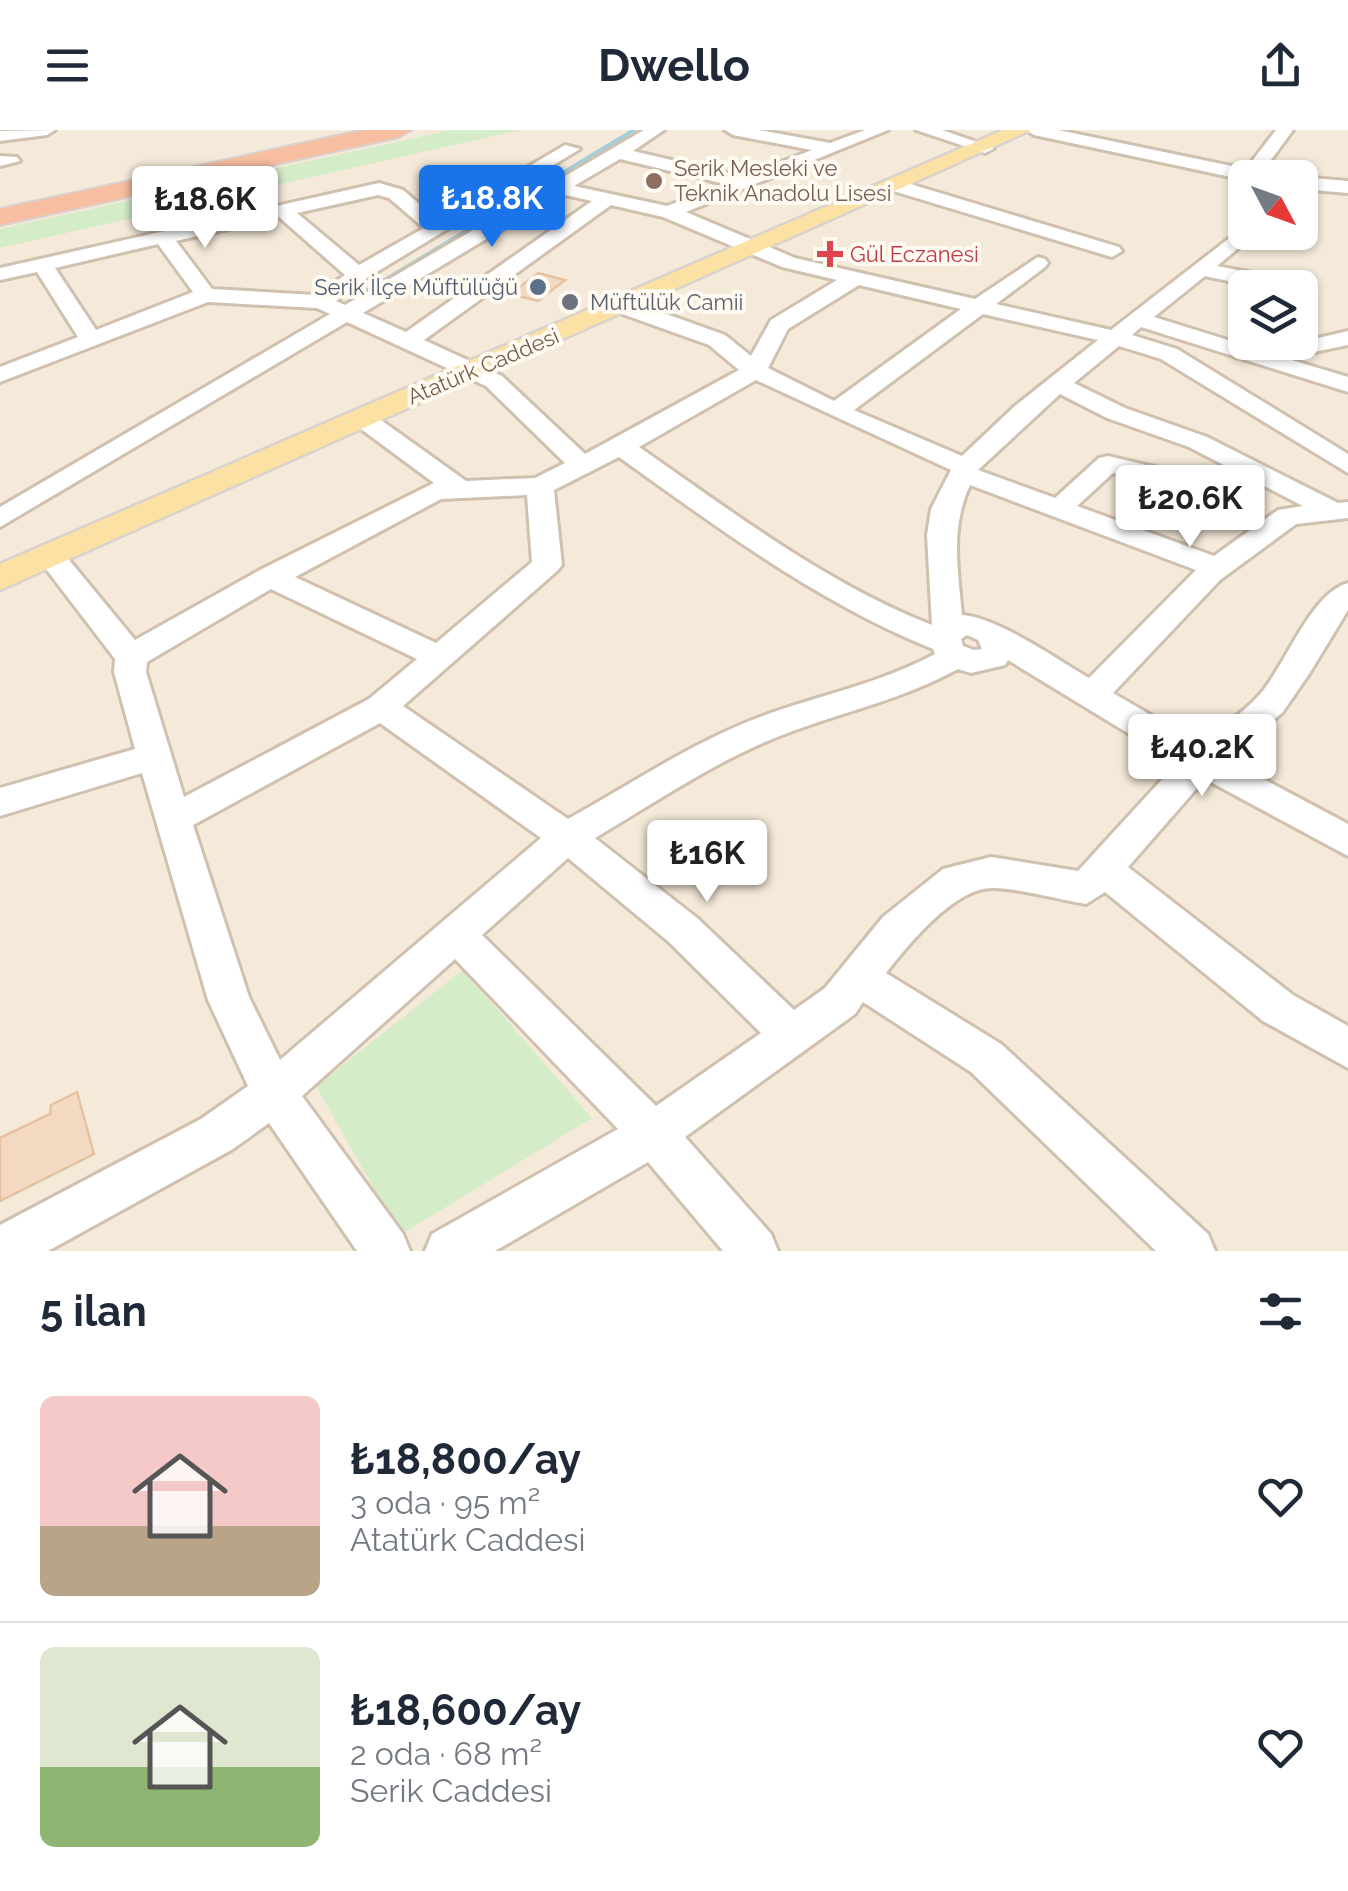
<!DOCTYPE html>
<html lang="tr">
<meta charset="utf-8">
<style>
body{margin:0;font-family:Raleway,sans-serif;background:#f2f2f3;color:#1f2937;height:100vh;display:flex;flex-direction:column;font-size:38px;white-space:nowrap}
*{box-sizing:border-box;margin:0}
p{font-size:32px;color:#747a83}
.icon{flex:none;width:55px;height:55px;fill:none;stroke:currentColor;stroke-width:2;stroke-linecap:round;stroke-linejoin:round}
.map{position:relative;height:1121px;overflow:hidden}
.side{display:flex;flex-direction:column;background:#fff;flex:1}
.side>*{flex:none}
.needle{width:65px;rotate:131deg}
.fabs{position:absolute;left:1228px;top:30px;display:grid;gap:20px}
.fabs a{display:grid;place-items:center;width:90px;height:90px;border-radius:15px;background:#fff;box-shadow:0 2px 8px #0004;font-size:50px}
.price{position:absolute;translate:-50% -85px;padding:0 22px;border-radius:10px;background:#fff;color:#222;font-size:32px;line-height:65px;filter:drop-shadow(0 2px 5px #0008)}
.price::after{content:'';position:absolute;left:50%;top:60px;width:30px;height:22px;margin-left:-15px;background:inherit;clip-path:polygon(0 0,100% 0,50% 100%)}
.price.selected{background:#1a73e8;color:#fff}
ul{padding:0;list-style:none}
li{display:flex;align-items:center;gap:30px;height:250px;padding:0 40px}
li+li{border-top:2px solid #e0e1e3}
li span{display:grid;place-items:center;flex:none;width:280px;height:200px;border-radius:15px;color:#555}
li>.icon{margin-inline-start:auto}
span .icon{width:120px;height:120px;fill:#fffc;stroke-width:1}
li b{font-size:42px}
h2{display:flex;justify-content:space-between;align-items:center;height:120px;padding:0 40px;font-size:42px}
header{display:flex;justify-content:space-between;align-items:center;height:130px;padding:0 40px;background:#fff;font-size:45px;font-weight:700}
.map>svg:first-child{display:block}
</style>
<header><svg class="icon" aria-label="menu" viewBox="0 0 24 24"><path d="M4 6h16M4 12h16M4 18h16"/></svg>Dwello<svg class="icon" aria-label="share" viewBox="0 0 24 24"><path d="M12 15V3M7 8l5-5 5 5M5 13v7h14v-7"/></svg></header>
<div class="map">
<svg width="1348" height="1121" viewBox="0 0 1348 1121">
<rect width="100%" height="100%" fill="#fdf7eb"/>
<!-- residential -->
<path fill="#f5ead9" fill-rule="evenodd" d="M 0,0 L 1348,0 L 1348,1121 L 0,1121 ZM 1245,48 L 1300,48 L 1300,102 L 1245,102 ZM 1245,158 L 1300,158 L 1300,212 L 1245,212 Z"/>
<!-- green -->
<g fill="#d4ecc8">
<polygon points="451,0 520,0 0,118 0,99"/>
<polygon points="463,840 592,988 400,1105 316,956"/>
</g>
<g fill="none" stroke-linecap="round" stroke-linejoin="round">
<!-- stream-far1 -->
<polyline stroke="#a4ceda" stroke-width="4" points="340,177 634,0"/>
<!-- stream -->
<polyline stroke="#a4ceda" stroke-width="5" points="309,197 321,189"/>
</g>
<!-- building -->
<g fill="#f3d9c2" stroke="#e6c1a2" stroke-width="2.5">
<polygon points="538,143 565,150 538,171 510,164"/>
<polygon points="77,962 94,1024 0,1071 0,1008 50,984 51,975"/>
</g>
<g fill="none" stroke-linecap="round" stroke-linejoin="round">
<!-- minor casing -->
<g stroke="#d0c0af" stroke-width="6">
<g id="minor">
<polygon points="55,0 47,5 0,11 0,1"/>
<path d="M 644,0 L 664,0 L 633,21 L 743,47 L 812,20 L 733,5 L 725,0 L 759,0 L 830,13 L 865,0 L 888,0 L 686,82 L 795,128 L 975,169 L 1038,127 L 1045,129 L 1048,133 L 1045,137 L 996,174 L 1111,200 L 1245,96 L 1245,102 L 1256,102 L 1253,106 L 1217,136 L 1303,153 L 1306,158 L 1303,163 L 1300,158 L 1261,158 L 1205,146 L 1154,187 L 1263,221 L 1348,201 L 1348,215 L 1285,228 L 1348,247 L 1348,262 L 1141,197 L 1132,205 L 1177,219 L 1348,324 L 1348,343 L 1161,229 L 1119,216 L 1074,253 L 1125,278 L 1207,307 L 1338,373 L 1348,372 L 1348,388 L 1296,394 L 1220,450 L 1113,563 L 1199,613 C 1219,598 1244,583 1261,563 C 1286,534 1311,463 1348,453 L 1348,480 L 1309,544 L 1282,583 L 1226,629 L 1348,694 L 1348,726 L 1205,649 L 1128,737 L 1293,865 L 1348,896 L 1348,938 L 1263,891 L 1105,762 L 1086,774 C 1056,769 1023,759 993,758 C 955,757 908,815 886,843 L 1001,914 L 1208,1104 L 1215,1121 L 1156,1121 L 971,942 L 863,872 L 855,884 L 685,1007 L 771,1104 L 778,1121 L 723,1121 L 648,1032 L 495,1121 L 425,1121 L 432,1104 L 618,999 L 455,829 L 302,966 L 403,1104 L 410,1121 L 357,1121 L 269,993 L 233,1019 L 48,1121 L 0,1121 L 0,1095 L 201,989 L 248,956 L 208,870 L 142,643 L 0,686 L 0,658 L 135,619 L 114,542 L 115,529 L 40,431 L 36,425 L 40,419 L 60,419 L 135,510 L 260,440 L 434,353 L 353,293 L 350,288 L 353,283 L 371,283 L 466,351 L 535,348 L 565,333 L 486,256 L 347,192 L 0,397 L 0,377 L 330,184 L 317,178 L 208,172 L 0,252 L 0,237 L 78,207 L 37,142 L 0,150 L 0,138 L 379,53 L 403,60 L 438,90 L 565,15 L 580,19 L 365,149 L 336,171 L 345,175 ZM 620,29 L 725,54 L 667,76 L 574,56 ZM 561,64 L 592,71 L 406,202 L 363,183 ZM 378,65 L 389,68 L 424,98 L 359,135 L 297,83 ZM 611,75 L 663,87 L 782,137 L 837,150 L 771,190 L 751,226 L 725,205 L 630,171 L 614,171 L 611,176 L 614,181 L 709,215 L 739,240 L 585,324 L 502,246 L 424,210 ZM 279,87 L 345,145 L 316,165 L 212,159 L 176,111 ZM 158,114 L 193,162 L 96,200 L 55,138 ZM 859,155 L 961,179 L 834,271 L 768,238 L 788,199 ZM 983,184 L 1098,210 L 1015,276 L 962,326 L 854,280 ZM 756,250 L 951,340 L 931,379 L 927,405 L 932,495 C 827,454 731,381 639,317 ZM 1060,264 L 1107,288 L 1189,317 L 1303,376 L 1278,380 L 1214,426 L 1077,376 L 1113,343 L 1179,359 L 1188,357 L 1192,351 L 1188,345 L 1108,326 L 1099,328 L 1055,368 L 978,340 ZM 619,327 C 718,398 819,473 933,519 L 935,524 C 879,554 819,565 760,587 C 693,612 631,654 568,689 L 403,576 L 557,441 L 562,435 L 554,360 ZM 970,355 L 1196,440 L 1089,548 C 1056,529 997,487 962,485 C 958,439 950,398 970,355 ZM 527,365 L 532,432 L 436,513 L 295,447 L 441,369 ZM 271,459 L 417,529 L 369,569 L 184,667 L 146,542 L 147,532 ZM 967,505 L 978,510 L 982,519 L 974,520 L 963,516 L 961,509 ZM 1008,530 L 1177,633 L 1078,741 L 991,727 L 943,739 L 883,787 L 825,858 L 794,880 L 697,788 L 595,708 C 656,672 718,629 785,604 C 845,581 901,570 958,539 L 971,543 L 1005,535 ZM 380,593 L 541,708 L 280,930 L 249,867 L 193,695 ZM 568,728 L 669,812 L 761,903 L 656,976 L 482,805 Z"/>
<polygon points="916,0 942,0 994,18 985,23"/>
<polygon points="1026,0 1058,0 1246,39 1276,0 1293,0 1262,42 1272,48 1245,50 1034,5"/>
<polygon points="0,26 17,27 20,31 0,36"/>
<polygon points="1300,47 1348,51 1348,63 1300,59"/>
<polygon points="897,50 1119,117 1122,121 1112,127 1105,125 890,60 890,52"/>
</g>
</g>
<!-- major casing -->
<g stroke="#d9d2cd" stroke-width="5">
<polygon id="major" points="1003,0 1031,0 0,460 0,434"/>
</g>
<!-- highway casing -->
<g stroke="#d9d2cd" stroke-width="4">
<polygon id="highway" points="364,0 411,0 399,7 0,95 0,79"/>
</g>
<!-- minor -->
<use href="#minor" fill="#fff" fill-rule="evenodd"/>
<!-- major -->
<use href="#major" fill="#fbe1a4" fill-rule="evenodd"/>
<!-- highway -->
<use href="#highway" fill="#f7bea2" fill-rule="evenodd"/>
</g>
<!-- markers -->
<circle fill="#8d6e63" stroke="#fffbf2" stroke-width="4" cx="654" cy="51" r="10"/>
<path fill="#e0444e" stroke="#fffbf2" stroke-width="4" d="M825 109h10v10h10v10h-10v10h-10v-10h-10v-10h10z"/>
<circle fill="#5c6f8a" stroke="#fffbf2" stroke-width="4" cx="538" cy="157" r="10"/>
<circle fill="#6b7280" stroke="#fffbf2" stroke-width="4" cx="570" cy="172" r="10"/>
<g text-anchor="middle" stroke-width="8" stroke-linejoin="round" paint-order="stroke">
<!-- far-education labels -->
<g font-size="22" fill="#785e54" stroke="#fffbf2" text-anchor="start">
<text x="674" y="46">Serik Mesleki ve<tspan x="674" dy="25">Teknik Anadolu Lisesi</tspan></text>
</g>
<!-- far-health labels -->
<g font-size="22" fill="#be3a42" stroke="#fffbf2" text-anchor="start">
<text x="850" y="132">Gül Eczanesi</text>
</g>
<!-- far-service labels -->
<g font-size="22" fill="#4e5e75" stroke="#fffbf2" text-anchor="end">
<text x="518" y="165">Serik İlçe Müftülüğü</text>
</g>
<!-- far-worship labels -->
<g font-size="22" fill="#5b616d" stroke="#fffbf2" text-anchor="start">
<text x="590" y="180">Müftülük Camii</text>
</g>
<!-- far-street labels -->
<g font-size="22" fill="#79604c" stroke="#fffbf2">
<text transform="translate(483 236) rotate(-23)" y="8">Atatürk Caddesi</text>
</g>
</g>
</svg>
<div class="fabs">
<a><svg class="needle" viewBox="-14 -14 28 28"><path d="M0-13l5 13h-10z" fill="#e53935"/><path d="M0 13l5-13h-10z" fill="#747a83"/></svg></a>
<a><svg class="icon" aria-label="layers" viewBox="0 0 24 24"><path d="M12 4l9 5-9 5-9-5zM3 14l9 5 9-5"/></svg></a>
</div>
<b class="price selected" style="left:492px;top:120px">₺18.8K</b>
<b class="price" style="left:205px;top:121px">₺18.6K</b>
<b class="price" style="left:1190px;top:420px">₺20.6K</b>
<b class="price" style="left:1202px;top:669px">₺40.2K</b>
<b class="price" style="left:707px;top:775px">₺16K</b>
</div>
<section class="side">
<h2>5 ilan<svg class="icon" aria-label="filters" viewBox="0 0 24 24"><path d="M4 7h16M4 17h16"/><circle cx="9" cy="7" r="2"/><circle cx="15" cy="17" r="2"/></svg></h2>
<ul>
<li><span style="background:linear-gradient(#f6c9c9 65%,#b9a48a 0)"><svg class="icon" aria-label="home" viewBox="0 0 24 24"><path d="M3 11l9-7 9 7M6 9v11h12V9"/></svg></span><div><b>₺18,800/ay</b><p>3 oda · 95 m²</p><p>Atatürk Caddesi</p></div><svg class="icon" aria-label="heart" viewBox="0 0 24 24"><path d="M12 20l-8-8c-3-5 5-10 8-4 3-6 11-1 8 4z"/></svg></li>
<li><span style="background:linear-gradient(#dfe7d0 60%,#8fb573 0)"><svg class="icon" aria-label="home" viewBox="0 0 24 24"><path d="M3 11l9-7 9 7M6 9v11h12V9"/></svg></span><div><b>₺18,600/ay</b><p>2 oda · 68 m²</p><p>Serik Caddesi</p></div><svg class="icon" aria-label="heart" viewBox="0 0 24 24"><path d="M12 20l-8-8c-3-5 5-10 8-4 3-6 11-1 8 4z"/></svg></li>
</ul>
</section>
